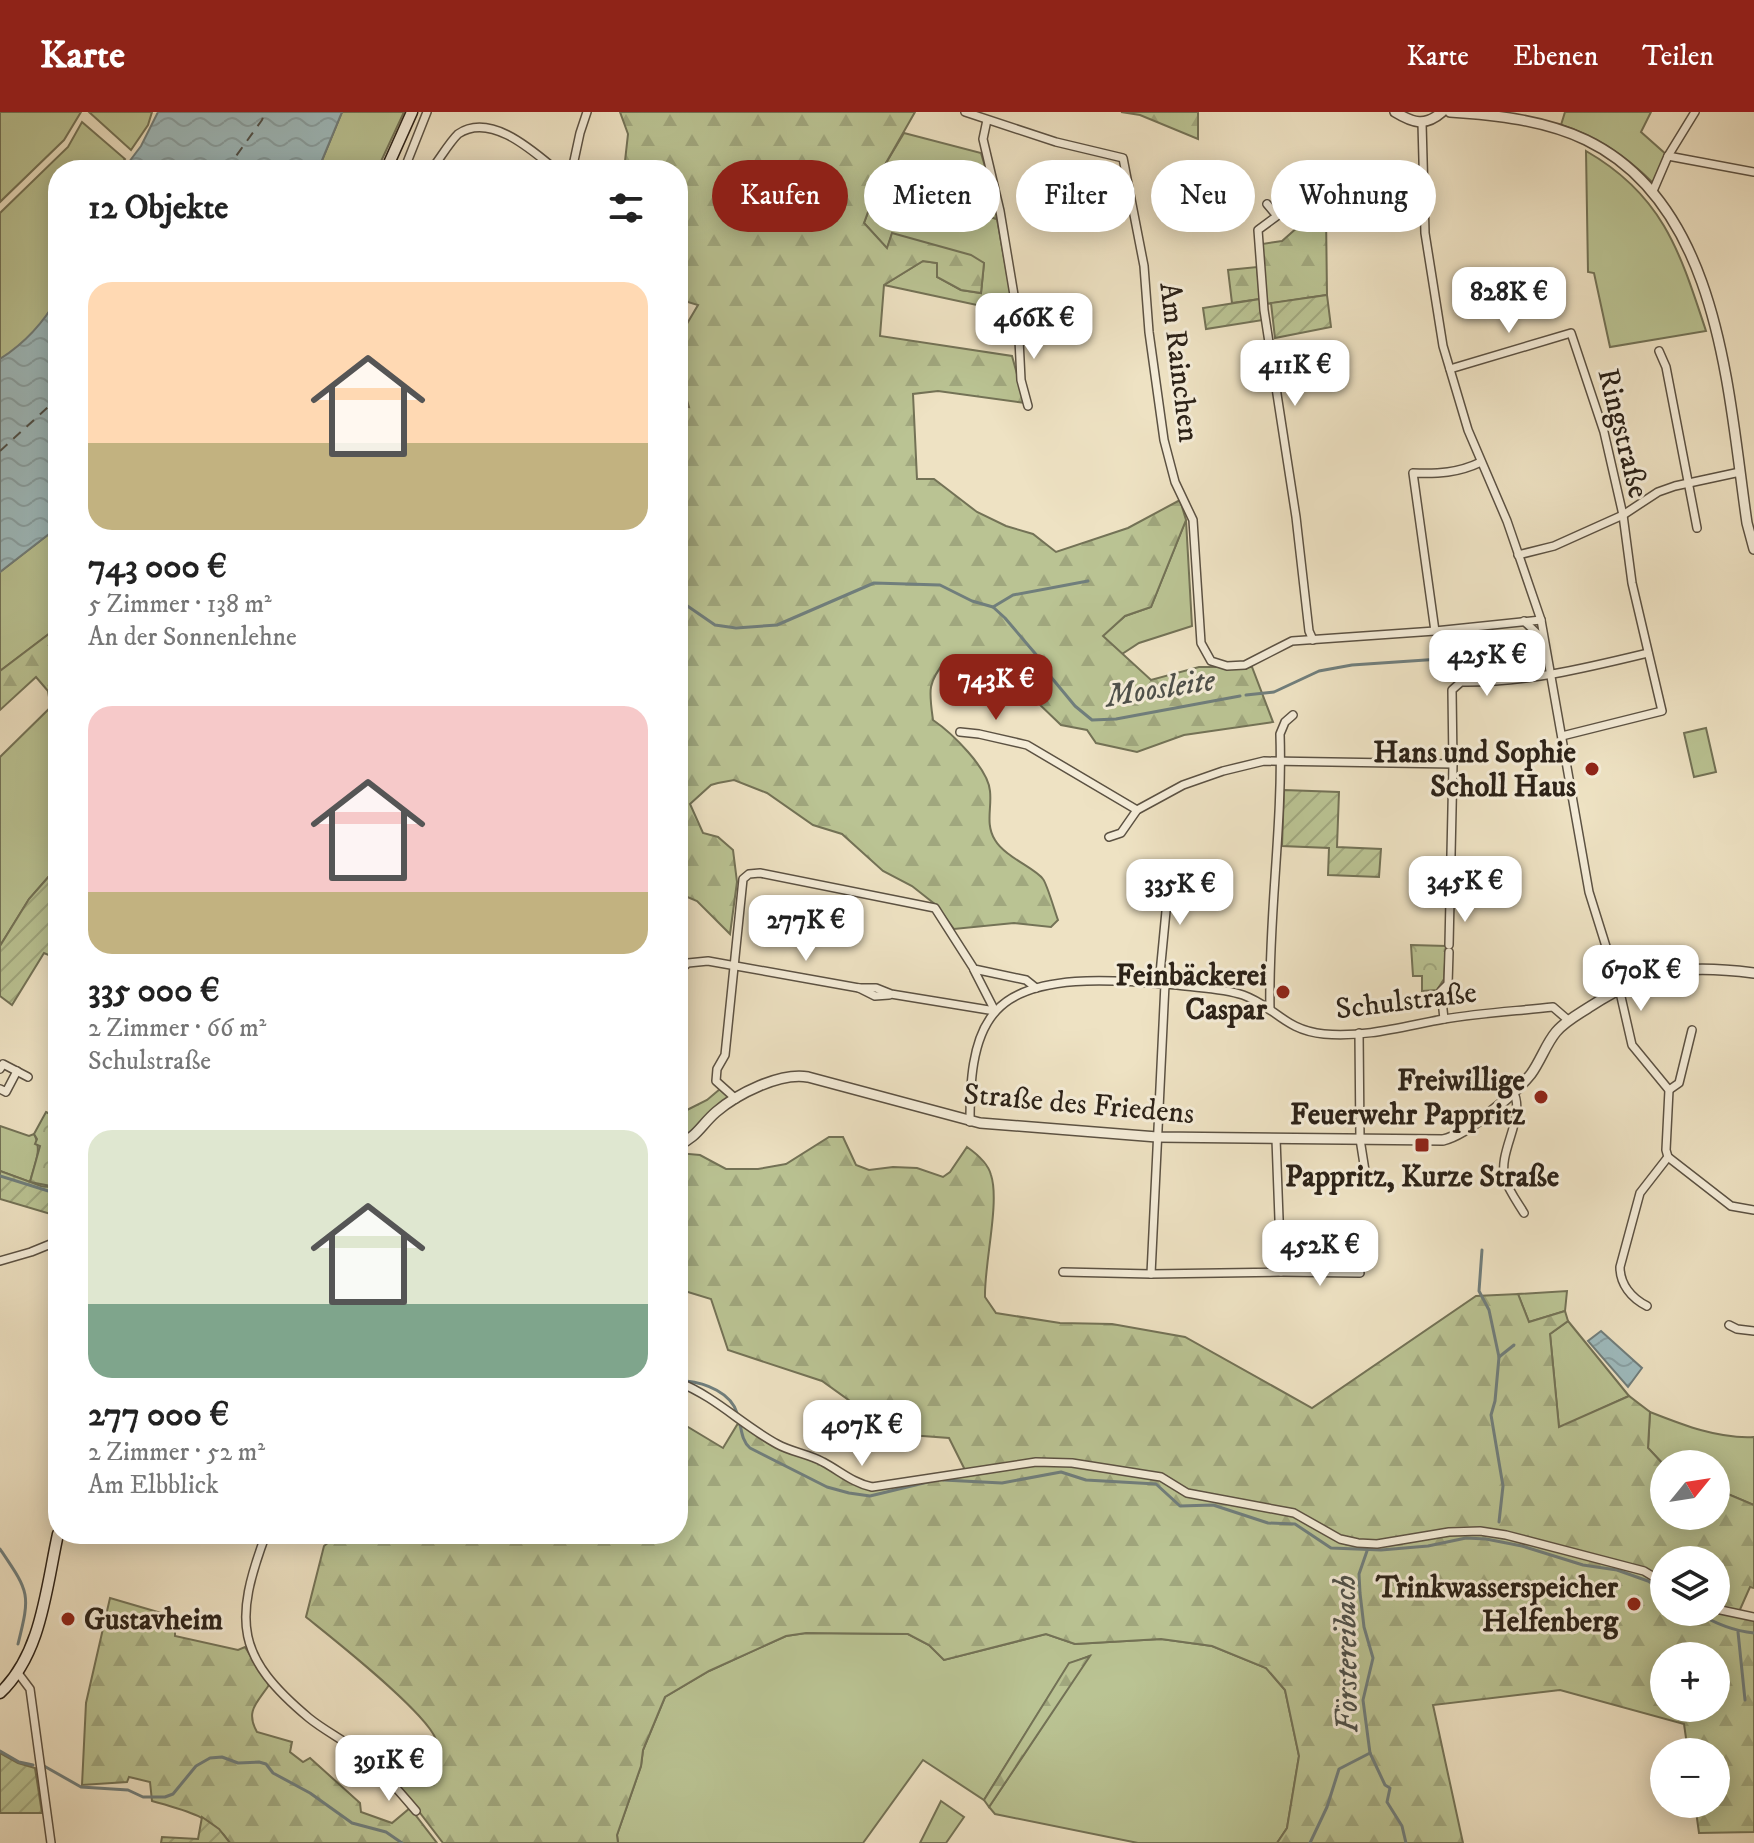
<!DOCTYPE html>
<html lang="de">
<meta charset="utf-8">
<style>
body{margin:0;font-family:"IM FELL DW Pica",serif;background:#f6f6f6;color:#222;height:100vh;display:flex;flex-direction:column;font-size:30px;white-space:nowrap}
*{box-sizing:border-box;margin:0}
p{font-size:26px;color:#767676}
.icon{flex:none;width:44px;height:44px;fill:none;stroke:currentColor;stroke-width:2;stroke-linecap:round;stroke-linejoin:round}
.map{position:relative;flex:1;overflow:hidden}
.side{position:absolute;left:48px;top:48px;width:640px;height:1384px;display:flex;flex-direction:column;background:#fff;border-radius:32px;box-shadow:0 4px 20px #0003}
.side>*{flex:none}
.hud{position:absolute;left:712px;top:48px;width:760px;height:72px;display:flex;gap:16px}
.needle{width:52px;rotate:60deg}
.controls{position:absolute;left:1650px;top:1338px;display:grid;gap:16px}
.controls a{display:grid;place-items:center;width:80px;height:80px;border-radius:50%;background:#fff;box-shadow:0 4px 20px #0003;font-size:40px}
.price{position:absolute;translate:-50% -68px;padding:0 18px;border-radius:16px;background:#fff;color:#222;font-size:26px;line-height:52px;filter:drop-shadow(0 2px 4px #0008)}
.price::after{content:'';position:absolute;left:50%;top:48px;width:24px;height:18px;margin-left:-12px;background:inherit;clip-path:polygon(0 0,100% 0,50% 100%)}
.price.current{background:#8f2418;color:#fff}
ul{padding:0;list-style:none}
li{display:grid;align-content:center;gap:16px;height:424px;padding:0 40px}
li span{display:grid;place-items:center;height:248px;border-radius:24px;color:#555}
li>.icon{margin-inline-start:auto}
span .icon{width:144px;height:144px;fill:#fffc;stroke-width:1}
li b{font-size:34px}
h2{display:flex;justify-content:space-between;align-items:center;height:96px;padding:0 40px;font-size:34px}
.tag{padding:0 28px;border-radius:36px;background:#fff;box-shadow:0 4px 20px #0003;font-size:28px;line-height:72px}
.tag.current{background:#8f2418;color:#fff}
header{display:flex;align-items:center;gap:48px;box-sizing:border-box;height:112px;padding:0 40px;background:#8f2418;color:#fff}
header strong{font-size:38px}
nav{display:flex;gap:44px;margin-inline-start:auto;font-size:28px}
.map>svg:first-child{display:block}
</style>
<header>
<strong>Karte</strong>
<nav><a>Karte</a><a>Ebenen</a><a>Teilen</a></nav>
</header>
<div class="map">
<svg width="1754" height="1731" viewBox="0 0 1754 1731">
<defs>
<pattern id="forest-firs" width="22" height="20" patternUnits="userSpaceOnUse" patternTransform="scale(2)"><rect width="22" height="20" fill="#bac393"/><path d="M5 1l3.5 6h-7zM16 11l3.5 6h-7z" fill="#a0a77e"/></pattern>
<pattern id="park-crowns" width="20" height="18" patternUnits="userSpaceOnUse" patternTransform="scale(2)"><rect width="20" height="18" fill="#bac393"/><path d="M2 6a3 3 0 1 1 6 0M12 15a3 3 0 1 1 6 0" fill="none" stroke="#a0a77e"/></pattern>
<pattern id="garden-furrows" width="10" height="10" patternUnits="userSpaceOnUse" patternTransform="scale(2)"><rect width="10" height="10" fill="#bac393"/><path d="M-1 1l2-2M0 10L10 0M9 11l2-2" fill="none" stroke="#a0a77e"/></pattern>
<pattern id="water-waves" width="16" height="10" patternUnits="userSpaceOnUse" patternTransform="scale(2)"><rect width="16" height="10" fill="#9ebbbe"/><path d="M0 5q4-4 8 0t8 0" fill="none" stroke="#88a0a3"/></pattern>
</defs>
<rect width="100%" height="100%" fill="#eee2c3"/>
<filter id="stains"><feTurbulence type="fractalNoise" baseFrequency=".0025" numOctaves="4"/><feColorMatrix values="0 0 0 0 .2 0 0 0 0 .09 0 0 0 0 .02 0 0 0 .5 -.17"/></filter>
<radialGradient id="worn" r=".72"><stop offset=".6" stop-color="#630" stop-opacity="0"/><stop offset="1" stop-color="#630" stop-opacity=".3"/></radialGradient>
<!-- grass -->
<g fill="#bac393" stroke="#737256" stroke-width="2">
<polygon points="0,0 81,0 64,28 0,90"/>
<polygon points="89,0 152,0 148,13 131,38"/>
<polygon points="342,0 404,0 377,58 318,58"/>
<path d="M 1565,0 L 1651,0 L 1641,20 L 1668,44 L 1653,71 C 1626,44 1597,24 1561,13 Z"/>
<polygon points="82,10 125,47 116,58 58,58 58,185 46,205 31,224 14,239 0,247 0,101 68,35"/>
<polygon points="904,21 981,41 991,75 886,51"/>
<path d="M 1586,39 C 1663,83 1680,140 1706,219 L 1610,235 L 1594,161 L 1588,160 Z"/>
<polygon points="877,76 997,107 1014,201 884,173 923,149 937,151 937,165 961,178 981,181 984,151 892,122 887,137 864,111"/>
<polygon points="1186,408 1192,514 1139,531 1122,542 1102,524 1125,504 1151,495"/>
<polygon points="58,415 58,515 0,559 0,460"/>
<polygon points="58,588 58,754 29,787 0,834 0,645"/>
<polygon points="1706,616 1716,660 1694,665 1684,621"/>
<path d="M 0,1014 L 29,1024 L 34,1022 C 43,1038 34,1053 30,1070 L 0,1059 Z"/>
<polygon points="1567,1179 1565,1199 1529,1210 1518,1182"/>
<polygon points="1568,1209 1629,1284 1559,1316 1550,1222"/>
<path d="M 1650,1300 C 1683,1313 1718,1327 1754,1325 L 1754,1393 L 1716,1377 L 1716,1352 L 1664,1353 L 1648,1336 Z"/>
<polygon points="806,1521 908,1522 929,1533 944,1548 1046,1522 1075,1532 1161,1527 1212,1534 1266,1556 1285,1578 1299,1644 1287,1716 1277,1731 1138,1731 995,1702 989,1695 1089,1544 1069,1552 984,1688 923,1648 863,1731 618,1731 617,1723 641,1654 643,1638 665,1585 709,1559 786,1524"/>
<polygon points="941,1689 964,1705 946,1731 920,1731"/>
</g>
<!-- forest -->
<g fill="url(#forest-firs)" stroke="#737256" stroke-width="2" fill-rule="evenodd">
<path d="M 620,0 L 915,0 L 886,51 L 864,111 L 887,136 L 892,121 L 971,143 L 984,151 L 981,181 L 961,178 L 937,165 L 937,151 L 923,149 L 884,173 L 880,224 L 1012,244 L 1025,291 L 938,279 L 913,282 L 917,367 L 934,367 L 977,400 L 1006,414 L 1033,422 L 1056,440 L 1128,416 L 1180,388 L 1186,408 L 1151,495 L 1125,504 L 1103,524 L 1151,568 L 1199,555 L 1252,555 L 1273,610 L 1184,623 L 1137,640 L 1096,631 L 1087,618 L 1061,613 L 1035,588 L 973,554 L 946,548 C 927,571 929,579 933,608 C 952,621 988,656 990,679 C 992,696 985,712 995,728 C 1005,745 1035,756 1043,767 C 1047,772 1055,800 1058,808 L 1051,815 L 1014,811 L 954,817 L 936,793 L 912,774 L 883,759 L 842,722 L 813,713 L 767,681 L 734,668 L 718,671 L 711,673 L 690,692 L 703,721 L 718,725 L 733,738 L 737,770 L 730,822 L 697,789 L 678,781 L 678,294 L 689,295 L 678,259 L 678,227 L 698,193 L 678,187 L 678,58 L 624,58 L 628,22 Z"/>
<polygon points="1121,0 1198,0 1198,27 1140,3"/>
<polygon points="1333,62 1345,67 1334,104 1326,102 1327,183 1266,192 1262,132 1282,129 1307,107 1292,94 1294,87"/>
<polygon points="1257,155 1260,187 1232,191 1228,158"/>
<polygon points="58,515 58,555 51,560 56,585 50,591 48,579 36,565 0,598 0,559"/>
<path d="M 720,977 L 730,985 C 710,997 696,1020 678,1027 L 678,1011 L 684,1011 L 685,999 L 707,988 Z"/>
<path d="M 829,1025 L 843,1025 L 856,1053 L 869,1058 L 893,1055 L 917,1056 L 943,1065 L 950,1060 L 967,1035 C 977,1042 988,1051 991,1063 C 1000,1090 984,1153 985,1185 L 996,1201 L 1060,1211 L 1112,1212 L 1185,1225 L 1312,1296 L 1476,1184 L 1518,1182 L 1529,1210 L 1565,1199 L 1568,1209 L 1550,1222 L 1559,1315 L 1629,1284 L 1650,1300 L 1648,1336 L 1664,1353 L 1664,1404 L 1716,1404 L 1716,1377 L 1754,1393 L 1754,1476 L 1750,1475 L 1738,1502 L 1754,1505 L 1754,1720 L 1699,1721 L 1695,1692 L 1716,1692 L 1716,1640 L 1688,1640 L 1684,1612 L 1560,1578 L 1433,1593 L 1463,1731 L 1277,1731 L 1287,1716 L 1299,1644 L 1285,1578 L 1266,1556 L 1212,1534 L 1161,1527 L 1075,1532 L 1046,1522 L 944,1548 L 929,1533 L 908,1522 L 806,1521 L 786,1524 L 709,1559 L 665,1585 L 643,1638 L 641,1654 L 617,1723 L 618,1731 L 443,1731 L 398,1672 C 411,1662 435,1651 437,1633 C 440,1610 328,1523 306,1505 L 324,1434 L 339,1422 L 678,1422 L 678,1309 L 723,1336 L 740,1308 L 779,1333 L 872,1375 L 966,1360 L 949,1326 L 896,1322 L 822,1269 L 728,1238 L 711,1187 L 678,1177 L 678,1041 L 700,1043 L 726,1057 L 758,1057 L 786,1052 ZM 1664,1448 L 1716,1448 L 1716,1500 L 1664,1500 ZM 1664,1544 L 1716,1544 L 1716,1596 L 1664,1596 Z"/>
<path d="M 110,1486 L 175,1505 L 175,1524 L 238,1538 L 245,1535 L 269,1573 C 257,1591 245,1599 257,1620 L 292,1630 L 290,1640 L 303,1650 L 310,1646 L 360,1691 L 361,1700 L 392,1711 L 410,1696 L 437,1731 L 230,1731 C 213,1704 181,1697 152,1689 L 150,1670 L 129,1665 L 127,1670 L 82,1673 L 86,1591 Z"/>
<polygon points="1090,1544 989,1695 984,1688 1069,1551"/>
</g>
<!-- park -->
<g fill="url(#park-crowns)" stroke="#737256" stroke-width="2">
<polygon points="1411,833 1446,834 1444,867 1437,878 1422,879 1422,864 1413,864"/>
<polygon points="46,1000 58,1006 58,1055 51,1074 30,1070 40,1034 35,1032 37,1027 34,1022"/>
</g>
<!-- garden -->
<g fill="url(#garden-furrows)" stroke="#737256" stroke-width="2">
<polygon points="886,51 991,75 997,107 877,76"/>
<polygon points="1327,183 1331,215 1275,226 1271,191"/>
<polygon points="1260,187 1263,208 1206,217 1203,196"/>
<polygon points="1284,678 1339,680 1337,735 1381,737 1379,765 1328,763 1329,736 1282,734"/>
<polygon points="58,754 58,847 44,841 12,893 0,884 0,834 29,787"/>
<polygon points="0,1059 41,1074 58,1076 58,1089 54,1103 0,1087"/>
<polygon points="0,1641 18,1651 35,1656 42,1701 0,1701"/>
<polygon points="202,1705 219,1717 230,1731 161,1731 162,1725 198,1727"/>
</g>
<!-- water -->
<g fill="url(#water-waves)" stroke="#707e7c" stroke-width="2">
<polygon points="158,0 342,0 318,58 123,58 141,34"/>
<path d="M 58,185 L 58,415 L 0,460 L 0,247 C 25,231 43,212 58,185 Z"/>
<polygon points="1601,1219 1642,1256 1628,1275 1588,1229"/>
</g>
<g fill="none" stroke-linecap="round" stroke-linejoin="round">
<!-- stream -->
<g stroke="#707e7c" stroke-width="3">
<polyline points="678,491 686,493 715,513 736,516 777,513 874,471 940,473 972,489 993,495 1005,506 1039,546 1046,559 1075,594 1092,608 1116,607 1240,584"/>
<polyline points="993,495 1013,483 1088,469"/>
<polyline points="1246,583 1274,580 1319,559 1352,553 1455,546"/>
<polyline points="0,1064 58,1082"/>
<polyline points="1482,1138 1479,1179 1489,1198 1499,1245 1495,1289 1491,1303 1503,1374 1499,1410"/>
<polyline points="1499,1245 1514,1233"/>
<path d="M 686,1269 C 706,1271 731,1281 737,1301 C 742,1314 740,1327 750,1336 L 827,1375 L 849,1381 L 870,1384 L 932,1369"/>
<polyline points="943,1368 1002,1371 1061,1360 1086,1368 1156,1372 1180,1394 1213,1393 1268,1411 1295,1412 1331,1436 1381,1438 1428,1434 1466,1426 1486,1427 1522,1434 1583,1453 1617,1458 1648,1469 1664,1479"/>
<path d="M 0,1437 C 29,1480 31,1481 18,1532"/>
<polyline points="1367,1439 1359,1462 1360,1481 1364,1515 1373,1546 1363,1588 1370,1641 1385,1673 1390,1676 1387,1690 1402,1714 1406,1731"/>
<path d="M 1696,1500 C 1714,1511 1734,1519 1754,1521"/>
<polyline points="1738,1520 1745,1588"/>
<polyline points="0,1639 19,1650 33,1653"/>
<polyline points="44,1654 81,1675 128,1678 143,1685 165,1685 173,1682 196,1654 210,1646 222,1645 238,1651 259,1650 266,1652 273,1661 310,1681 352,1711 386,1720 402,1731"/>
<polyline points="1310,1731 1327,1695 1339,1657 1370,1641"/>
</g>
<!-- ferry -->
<g stroke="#4e504a" stroke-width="2" stroke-dasharray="10 8" stroke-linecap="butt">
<polyline points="226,58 262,8 265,0"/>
<polyline points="0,339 58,286"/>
</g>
<!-- minor casing -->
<g stroke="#5c5243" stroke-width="10">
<g id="minor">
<polyline points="965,0 1056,30 1123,46 1144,154 1149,220 1164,328 1175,370 1193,408 1201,531 1211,549 1227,554 1245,553 1292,529 1435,519 1541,508"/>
<polyline points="987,8 983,27 1000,99 1018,207 1021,268 1028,294"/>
<polyline points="1422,11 1425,121 1443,234 1468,318 1507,409 1541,508 1589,780 1619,876 1632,933 1669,978 1666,1038 1668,1045 1731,1094 1754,1098"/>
<polyline points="1668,44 1754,60"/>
<polyline points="404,58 427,0"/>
<path d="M 431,58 C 440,47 448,32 458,22 C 490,0 532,38 556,58"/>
<polyline points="572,58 580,21 587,0"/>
<polyline points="1653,79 1668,44 1695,0"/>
<polyline points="1267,92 1277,104 1258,118 1264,198 1296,405 1309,519 1313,528"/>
<polyline points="1659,239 1666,255 1697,416"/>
<polyline points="1450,257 1571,221 1604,320 1623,403 1632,471 1662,599 1562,624"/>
<polyline points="1518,443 1554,434 1623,403 1658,380 1675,374 1740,360"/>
<polyline points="1524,509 1543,527"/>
<path d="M 1435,519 L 1413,361 C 1438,362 1458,361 1481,350"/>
<polyline points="960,620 979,622 1027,633 1137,698"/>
<polyline points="1109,725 1121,721 1137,698 1183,673 1223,659 1264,649 1453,652"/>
<path d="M 1449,833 L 1453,652 L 1452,578 L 1461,570 C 1525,571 1586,556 1648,541"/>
<polyline points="974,858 995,899"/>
<polyline points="678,859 688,851 708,849 859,876 876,876 891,882 995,899"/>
<polyline points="1159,872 1169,768 1182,752"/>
<polyline points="859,876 875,884 889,883"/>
<path d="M 1270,898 C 1268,806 1283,714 1280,622 L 1285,610 L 1293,603"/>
<polyline points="1444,907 1441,879 1448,872 1449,840"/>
<polyline points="1359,921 1360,1027 1366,1065"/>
<polyline points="0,957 3,952 28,965"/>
<polyline points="0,977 6,980 17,959"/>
<polyline points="1669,978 1679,971 1692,918"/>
<path d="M 1513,979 C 1527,1005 1497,1039 1505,1067 C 1509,1079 1518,1091 1524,1101"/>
<polyline points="736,987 716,969 717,957 725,943 743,767 749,762 760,761 935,796 974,857 1026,868 1036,876"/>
<path d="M 970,1010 C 970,975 971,926 996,899 C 1032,858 1128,869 1177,873 C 1199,876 1222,876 1243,883 C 1276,895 1284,918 1324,922 C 1364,926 1405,914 1444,907 C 1480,901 1517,899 1553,895 L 1568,908"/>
<polyline points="0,1149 31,1140 58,1129"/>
<polyline points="1063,1160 1151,1162 1281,1160 1276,1027"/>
<polyline points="1281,1160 1360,1161"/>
<polyline points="1151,1162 1165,872"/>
<path d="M 1647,1194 C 1631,1186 1620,1172 1620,1155 L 1640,1081 L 1668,1045"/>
<polyline points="1729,1213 1737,1217 1754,1219"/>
<path d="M 678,1270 C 716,1285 742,1313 777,1332 C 791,1340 809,1342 823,1350 C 840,1359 853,1371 872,1375 L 1036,1350 L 1072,1351 L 1161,1365 L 1187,1381 L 1294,1401 L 1340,1427 L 1358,1431 L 1377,1432 L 1449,1420 L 1480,1419 L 1506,1423 L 1644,1459 L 1664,1471"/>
<path d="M 266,1422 C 233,1510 236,1545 309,1606 C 325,1619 344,1628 360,1641 C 381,1658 399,1679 416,1699"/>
<polyline points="1716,1497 1754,1505"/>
<polyline points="18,1561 30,1577 51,1731"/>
</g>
</g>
<!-- tertiary casing -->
<g stroke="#5c5243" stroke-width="12">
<g id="tertiary">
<path d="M 1395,0 C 1413,11 1425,15 1442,0"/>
<path d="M 1450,0 C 1496,3 1544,8 1586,28 C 1721,93 1728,282 1747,411 L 1754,437"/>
<path d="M 678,1033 C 696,1026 702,1012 716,1000 C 737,982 780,960 808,965 L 980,1011 L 1157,1025 L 1443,1028 C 1468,1022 1515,982 1531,962 C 1541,948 1546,932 1556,920 C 1565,909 1579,902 1591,894 C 1650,856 1685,852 1754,861"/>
</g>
</g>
<!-- secondary casing -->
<g stroke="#2c2218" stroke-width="13">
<g id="secondary">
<polyline points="386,58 412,0"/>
<path d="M 0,1581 C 42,1541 46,1476 58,1422"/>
</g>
</g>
<!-- minor -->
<use href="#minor" stroke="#f4ecd8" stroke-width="7"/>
<!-- tertiary -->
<use href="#tertiary" stroke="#f4ecd8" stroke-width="9"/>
<!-- secondary -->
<use href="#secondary" stroke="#f4ecd8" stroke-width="10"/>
</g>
<!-- markers -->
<g fill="#8f2418" stroke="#f4ecd8" stroke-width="3">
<circle cx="1592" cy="657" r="8"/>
<circle cx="1283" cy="880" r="8"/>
<circle cx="1541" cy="985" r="8"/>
<rect x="1414" y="1025" width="16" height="16" rx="4"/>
<circle cx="1634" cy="1492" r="8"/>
<circle cx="68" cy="1507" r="8"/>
</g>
<g text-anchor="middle" stroke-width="6" stroke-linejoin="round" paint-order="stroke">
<!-- street labels -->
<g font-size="30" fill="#2c2218" stroke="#f4ecd8">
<text transform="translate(1180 250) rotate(83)" y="10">Am Rainchen</text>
<text transform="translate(1624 321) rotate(76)" y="10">Ringstraße</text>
<text transform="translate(1406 888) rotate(-7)" y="10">Schulstraße</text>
<text transform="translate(1079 991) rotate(5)" y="10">Straße des Friedens</text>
</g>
<!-- poi labels -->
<g font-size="30" font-weight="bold" fill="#2c2218" stroke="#f4ecd8" text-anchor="end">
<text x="1576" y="650">Hans und Sophie<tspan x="1576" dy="34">Scholl Haus</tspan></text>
<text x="1267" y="873">Feinbäckerei<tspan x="1267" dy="34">Caspar</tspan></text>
<text x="1525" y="978">Freiwillige<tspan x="1525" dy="34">Feuerwehr Pappritz</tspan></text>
<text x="1422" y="1074" text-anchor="middle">Pappritz, Kurze Straße</text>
<text x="1618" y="1485">Trinkwasserspeicher<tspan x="1618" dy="34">Helfenberg</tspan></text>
<text x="84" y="1517" text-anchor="start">Gustavheim</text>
</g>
<!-- water labels -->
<g font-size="32" font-style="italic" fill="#4e504a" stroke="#f4ecd8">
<text transform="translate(1160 575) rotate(-9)" y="11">Moosleite</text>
<text transform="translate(1345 1542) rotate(-91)" y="11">Förstereibach</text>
</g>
</g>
<rect width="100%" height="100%" filter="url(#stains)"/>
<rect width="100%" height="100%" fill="url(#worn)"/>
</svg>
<div class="controls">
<a><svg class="needle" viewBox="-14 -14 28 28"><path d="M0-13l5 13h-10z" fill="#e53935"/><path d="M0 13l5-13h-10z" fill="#767676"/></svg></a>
<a><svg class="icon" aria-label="layers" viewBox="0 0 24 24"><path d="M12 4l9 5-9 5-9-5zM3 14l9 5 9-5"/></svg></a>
<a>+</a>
<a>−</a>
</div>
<b class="price" style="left:1509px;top:223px">828K €</b>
<b class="price" style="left:1034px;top:249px">466K €</b>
<b class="price" style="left:1295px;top:296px">411K €</b>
<b class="price" style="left:1487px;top:586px">425K €</b>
<b class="price current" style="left:996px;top:610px">743K €</b>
<b class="price" style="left:1465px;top:812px">345K €</b>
<b class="price" style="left:1180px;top:815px">335K €</b>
<b class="price" style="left:806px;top:851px">277K €</b>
<b class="price" style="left:1641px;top:901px">670K €</b>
<b class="price" style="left:1320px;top:1176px">452K €</b>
<b class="price" style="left:862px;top:1356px">407K €</b>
<b class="price" style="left:389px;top:1691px">391K €</b>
<div class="hud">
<a class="tag current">Kaufen</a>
<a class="tag">Mieten</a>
<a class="tag">Filter</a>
<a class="tag">Neu</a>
<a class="tag">Wohnung</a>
</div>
<section class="side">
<h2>12 Objekte<svg class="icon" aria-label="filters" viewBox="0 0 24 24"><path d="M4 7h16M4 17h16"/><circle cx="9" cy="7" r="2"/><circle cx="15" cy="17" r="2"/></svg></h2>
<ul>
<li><span style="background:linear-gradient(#ffd9b3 65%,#c2b280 0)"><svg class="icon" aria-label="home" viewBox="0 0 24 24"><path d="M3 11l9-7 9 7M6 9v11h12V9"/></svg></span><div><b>743 000 €</b><p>5 Zimmer · 138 m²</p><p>An der Sonnenlehne</p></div></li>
<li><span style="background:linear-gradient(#f6c9c9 75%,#c2b280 0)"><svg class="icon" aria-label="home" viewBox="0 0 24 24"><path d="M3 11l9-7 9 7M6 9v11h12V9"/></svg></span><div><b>335 000 €</b><p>2 Zimmer · 66 m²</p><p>Schulstraße</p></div></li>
<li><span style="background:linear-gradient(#dfe7d0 70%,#7fa58c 0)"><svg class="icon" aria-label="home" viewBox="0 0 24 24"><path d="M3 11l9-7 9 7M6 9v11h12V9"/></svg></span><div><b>277 000 €</b><p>2 Zimmer · 52 m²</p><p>Am Elbblick</p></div></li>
</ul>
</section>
</div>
